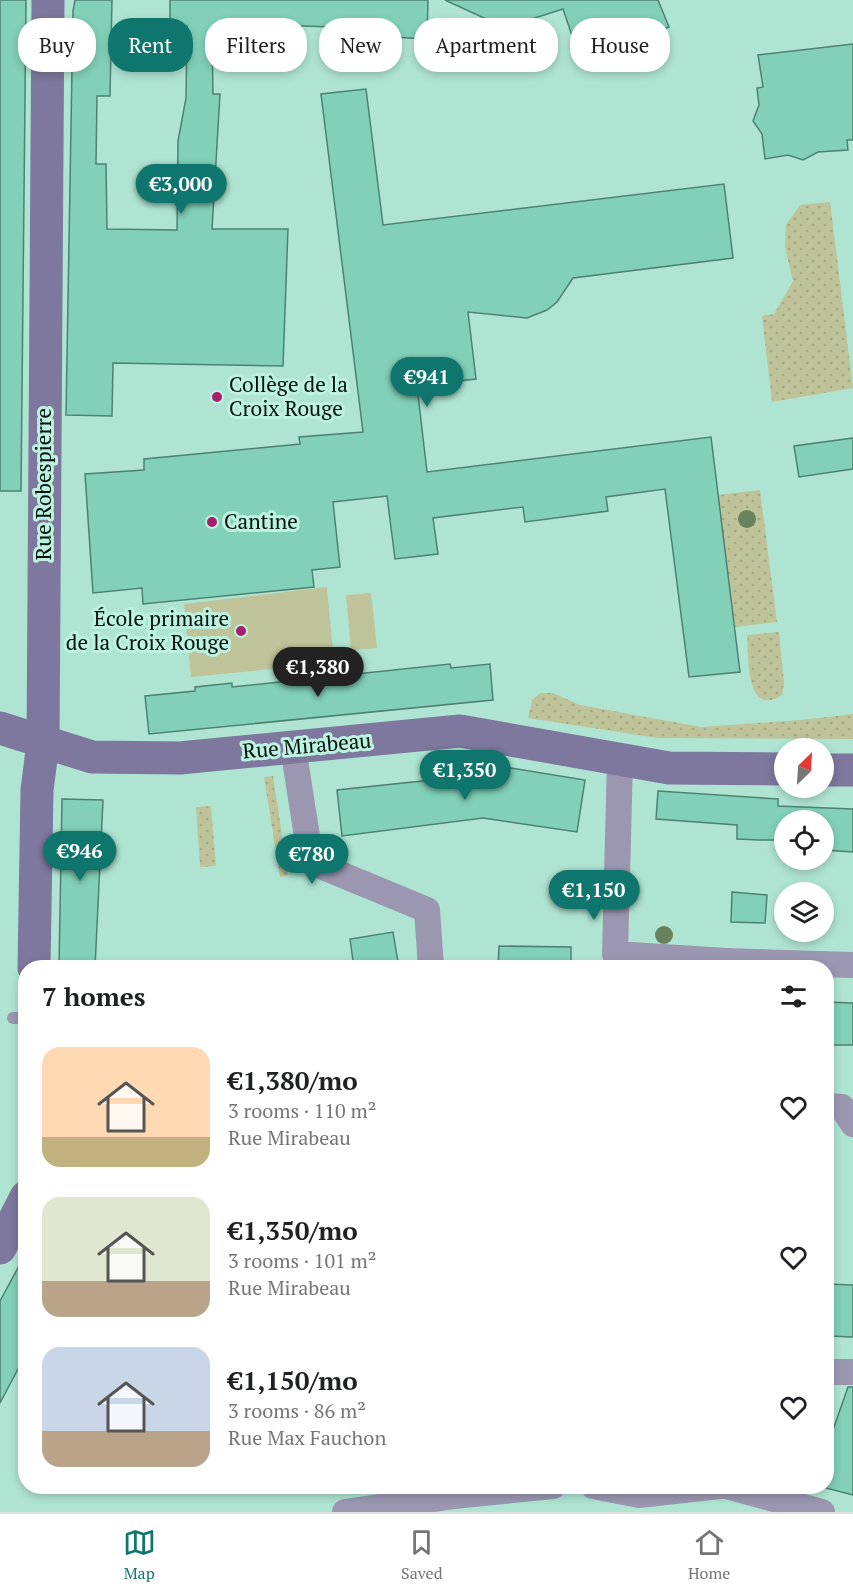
<!DOCTYPE html>
<meta charset="utf-8">
<style>
body{margin:0;font-family:"PT Serif",serif;background:#f6f6f6;color:#202124;height:100vh;display:flex;flex-direction:column;font-size:22px;white-space:nowrap}
*{box-sizing:border-box;margin:0}
p{font-size:20px;color:#757577}
.icon{flex:none;width:33px;height:33px;fill:none;stroke:currentColor;stroke-width:2;stroke-linecap:round;stroke-linejoin:round}
.map{position:relative;flex:1;overflow:hidden}
.sheet{position:absolute;left:18px;top:960px;width:816px;height:534px;display:flex;flex-direction:column;background:#fff;border-radius:24px;box-shadow:0 3px 9px #0003}
.sheet>*{flex:none}
.hud{position:absolute;left:18px;top:18px;width:818px;height:54px;display:flex;gap:12px}
.needle{width:39px;rotate:25deg}
.fabs{position:absolute;left:774px;top:738px;display:grid;gap:12px}
.fabs a{display:grid;place-items:center;width:60px;height:60px;border-radius:50%;background:#fff;box-shadow:0 3px 9px #0003;font-size:30px}
.price{position:absolute;translate:-50% -51px;padding:0 14px;border-radius:21px;background:#0f766e;color:#fff;font-size:20px;line-height:39px;filter:drop-shadow(0 2px 3px #0008)}
.price::after{content:'';position:absolute;left:50%;top:36px;width:18px;height:14px;margin-left:-9px;background:inherit;clip-path:polygon(0 0,100% 0,50% 100%)}
.price.on{background:#222;color:#fff}
ul{padding:0;list-style:none}
li{display:flex;align-items:center;gap:18px;height:150px;padding:0 24px}
li span{display:grid;place-items:center;flex:none;width:168px;height:120px;border-radius:18px;color:#555}
li>.icon{margin-inline-start:auto}
span .icon{width:72px;height:72px;fill:#fffc;stroke-width:1}
li b{font-size:26px}
h2{display:flex;justify-content:space-between;align-items:center;height:72px;padding:0 24px;font-size:26px}
.tag{padding:0 21px;border-radius:24px;background:#fff;box-shadow:0 3px 9px #0003;font-size:21px;line-height:54px}
.tag.on{background:#0f766e;color:#fff}
.tabs{display:flex;justify-content:space-around;align-items:center;height:84px;border-top:2px solid #e0e0e0;background:#fff;font-size:16px;color:#757577}
.tabs a{display:grid;justify-items:center;gap:3px}
.tabs .on{color:#0f766e}
.map>svg:first-child{display:block}
</style>
<div class="map">
<svg width="853" height="1512" viewBox="0 0 853 1512">
<defs>
<pattern id="grass-dots" width="8" height="8" patternUnits="userSpaceOnUse" patternTransform="scale(1.5)"><rect width="8" height="8" fill="#bfc399"/><path d="M2 2h.1M6 6h.1" fill="none" stroke="#a2a683" stroke-width="1.8" stroke-linecap="round"/></pattern>
</defs>
<rect width="100%" height="100%" fill="#afe4d2"/>
<!-- grass -->
<g fill="url(#grass-dots)">
<polygon points="830,202 853,388 772,402 762,316 774,314 793,281 785,247 786,225 800,205"/>
<polygon points="760,490 777,622 735,627 718,495"/>
<path d="M 779,632 L 784,683 L 782,695 C 745,719 749,656 747,635 Z"/>
<polygon points="540,693 553,693 580,705 701,727 801,720 853,714 853,739 658,738 528,718 532,700"/>
<polygon points="273,776 288,875 280,877 264,777"/>
<polygon points="211,806 216,866 200,867 196,807"/>
</g>
<!-- garden -->
<g fill="#bfc399">
<polygon points="327,587 334,663 191,677 184,604"/>
<polygon points="371,593 377,648 351,650 346,595"/>
</g>
<!-- building -->
<g fill="#81d0b7" stroke="#4e8171" stroke-width="1.5">
<polygon points="0,0 26,0 21,491 0,491"/>
<polygon points="75,0 112,0 110,96 97,96 96,164 106,164 107,229 177,230 178,141 186,98 187,26 170,26 170,0 428,0 427,39 391,37 391,29 366,28 238,24 238,32 212,31 213,94 220,94 212,229 288,229 283,366 113,363 112,416 66,415 73,11"/>
<polygon points="445,0 658,0 669,27 581,62 563,9 519,23 531,63 505,62 496,31 488,33 484,18"/>
<polygon points="853,44 853,140 847,140 848,150 818,152 803,160 788,155 765,159 762,134 753,121 759,105 757,88 763,87 758,55"/>
<polygon points="366,89 383,225 724,184 733,258 573,278 557,302 547,310 527,318 468,312 476,379 417,386 427,472 711,437 740,672 689,677 665,489 606,497 608,511 525,522 523,507 433,518 438,554 395,559 387,496 333,502 340,567 312,570 314,587 143,604 142,588 93,593 85,474 144,470 144,459 300,444 299,437 363,432 321,94"/>
<polygon points="853,438 853,469 799,477 794,446"/>
<polygon points="450,664 451,668 490,664 493,700 149,734 145,696 195,691 195,687 232,683 232,687"/>
<polygon points="462,760 585,780 577,832 483,818 342,836 337,790 460,777"/>
<polygon points="658,791 778,799 778,806 853,809 853,852 824,850 824,820 784,820 784,840 759,840 737,839 737,825 656,819"/>
<polygon points="62,799 103,800 95,968 59,968"/>
<polygon points="732,892 767,895 765,923 731,922"/>
<polygon points="393,932 399,968 354,968 350,939"/>
<polygon points="499,946 571,947 571,968 498,968"/>
<polygon points="826,1002 853,1003 853,1045 826,1045"/>
<polygon points="26,1253 26,1354 0,1403 0,1301"/>
<polygon points="826,1284 853,1285 853,1337 830,1336 831,1328 826,1328"/>
<polygon points="848,1387 853,1387 853,1495 826,1488 826,1450"/>
</g>
<g fill="none" stroke-linecap="round" stroke-linejoin="round">
<!-- lane -->
<polyline stroke="#9b97b1" stroke-width="12" points="13,1018 26,1018"/>
<!-- street -->
<g stroke="#9b97b1" stroke-width="26">
<polyline points="293,747 311,862 427,910 431,968"/>
<polyline points="620,760 615,954 726,961 726,968"/>
<polyline points="726,961 853,965"/>
<polyline points="826,1106 842,1107 853,1124"/>
<polyline points="826,1372 853,1372"/>
<polyline points="593,1486 639,1495 720,1486"/>
<polyline points="726,1486 822,1512"/>
<polyline points="345,1512 454,1496 553,1486"/>
</g>
<!-- secondary -->
<g stroke="#7e779e" stroke-width="33">
<polyline points="0,728 92,757 180,758 460,731 669,768 784,769"/>
<polyline points="824,770 853,770"/>
<polyline points="34,968 37,790 43,743 48,0"/>
<polyline points="0,1248 26,1197"/>
</g>
</g>
<!-- trees -->
<g fill="#69825e">
<circle cx="747" cy="519" r="9"/>
<circle cx="664" cy="935" r="9"/>
</g>
<!-- markers -->
<g fill="#a51f6a" stroke="#bcf2df" stroke-width="2">
<circle cx="217" cy="397" r="6"/>
<circle cx="212" cy="522" r="6"/>
<circle cx="241" cy="631" r="6"/>
</g>
<g text-anchor="middle" stroke-width="6" stroke-linejoin="round" paint-order="stroke">
<!-- poi labels -->
<g font-size="21" fill="#01120c" stroke="#bcf2df" text-anchor="start">
<text x="229" y="392">Collège de la<tspan x="229" dy="24">Croix Rouge</tspan></text>
<text x="224" y="529">Cantine</text>
<text x="229" y="626" text-anchor="end">École primaire<tspan x="229" dy="24">de la Croix Rouge</tspan></text>
</g>
<!-- street labels -->
<g font-size="21" fill="#01120c" stroke="#bcf2df">
<text transform="translate(44 484) rotate(-90)" y="7">Rue Robespierre</text>
<text transform="translate(307 746) rotate(-5)" y="7">Rue Mirabeau</text>
</g>
</g>
</svg>
<div class="fabs">
<a><svg class="needle" viewBox="-14 -14 28 28"><path d="M0-13l5 13h-10z" fill="#e53935"/><path d="M0 13l5-13h-10z" fill="#757577"/></svg></a>
<a><svg class="icon" aria-label="locate" viewBox="0 0 24 24"><circle cx="12" cy="12" r="6"/><path d="M12 2v4M12 18v4M2 12h4M18 12h4"/></svg></a>
<a><svg class="icon" aria-label="layers" viewBox="0 0 24 24"><path d="M12 4l9 5-9 5-9-5zM3 14l9 5 9-5"/></svg></a>
</div>
<b class="price" style="left:181px;top:215px">€3,000</b>
<b class="price" style="left:427px;top:408px">€941</b>
<b class="price on" style="left:318px;top:698px">€1,380</b>
<b class="price" style="left:465px;top:801px">€1,350</b>
<b class="price" style="left:80px;top:882px">€946</b>
<b class="price" style="left:312px;top:885px">€780</b>
<b class="price" style="left:594px;top:921px">€1,150</b>
<div class="hud">
<a class="tag">Buy</a>
<a class="tag on">Rent</a>
<a class="tag">Filters</a>
<a class="tag">New</a>
<a class="tag">Apartment</a>
<a class="tag">House</a>
</div>
<section class="sheet">
<h2>7 homes<svg class="icon" aria-label="filters" viewBox="0 0 24 24"><path d="M4 7h16M4 17h16"/><circle cx="9" cy="7" r="2"/><circle cx="15" cy="17" r="2"/></svg></h2>
<ul>
<li><span style="background:linear-gradient(#ffd9b3 75%,#c2b280 0)"><svg class="icon" aria-label="home" viewBox="0 0 24 24"><path d="M3 11l9-7 9 7M6 9v11h12V9"/></svg></span><div><b>€1,380/mo</b><p>3 rooms · 110 m²</p><p>Rue Mirabeau</p></div><svg class="icon" aria-label="heart" viewBox="0 0 24 24"><path d="M12 20l-8-8c-3-5 5-10 8-4 3-6 11-1 8 4z"/></svg></li>
<li><span style="background:linear-gradient(#dfe7d0 70%,#b9a48a 0)"><svg class="icon" aria-label="home" viewBox="0 0 24 24"><path d="M3 11l9-7 9 7M6 9v11h12V9"/></svg></span><div><b>€1,350/mo</b><p>3 rooms · 101 m²</p><p>Rue Mirabeau</p></div><svg class="icon" aria-label="heart" viewBox="0 0 24 24"><path d="M12 20l-8-8c-3-5 5-10 8-4 3-6 11-1 8 4z"/></svg></li>
<li><span style="background:linear-gradient(#c9d6e8 70%,#b9a48a 0)"><svg class="icon" aria-label="home" viewBox="0 0 24 24"><path d="M3 11l9-7 9 7M6 9v11h12V9"/></svg></span><div><b>€1,150/mo</b><p>3 rooms · 86 m²</p><p>Rue Max Fauchon</p></div><svg class="icon" aria-label="heart" viewBox="0 0 24 24"><path d="M12 20l-8-8c-3-5 5-10 8-4 3-6 11-1 8 4z"/></svg></li>
</ul>
</section>
</div>
<nav class="tabs">
<a class="on"><svg class="icon" aria-label="map" viewBox="0 0 24 24"><path d="M3 6l6-2 6 2 6-2v14l-6 2-6-2-6 2zM9 4v14M15 6v14"/></svg>Map</a>
<a><svg class="icon" aria-label="saved" viewBox="0 0 24 24"><path d="M7 4h10v16l-5-4-5 4z"/></svg>Saved</a>
<a><svg class="icon" aria-label="home" viewBox="0 0 24 24"><path d="M3 11l9-7 9 7M6 9v11h12V9"/></svg>Home</a>
</nav>
